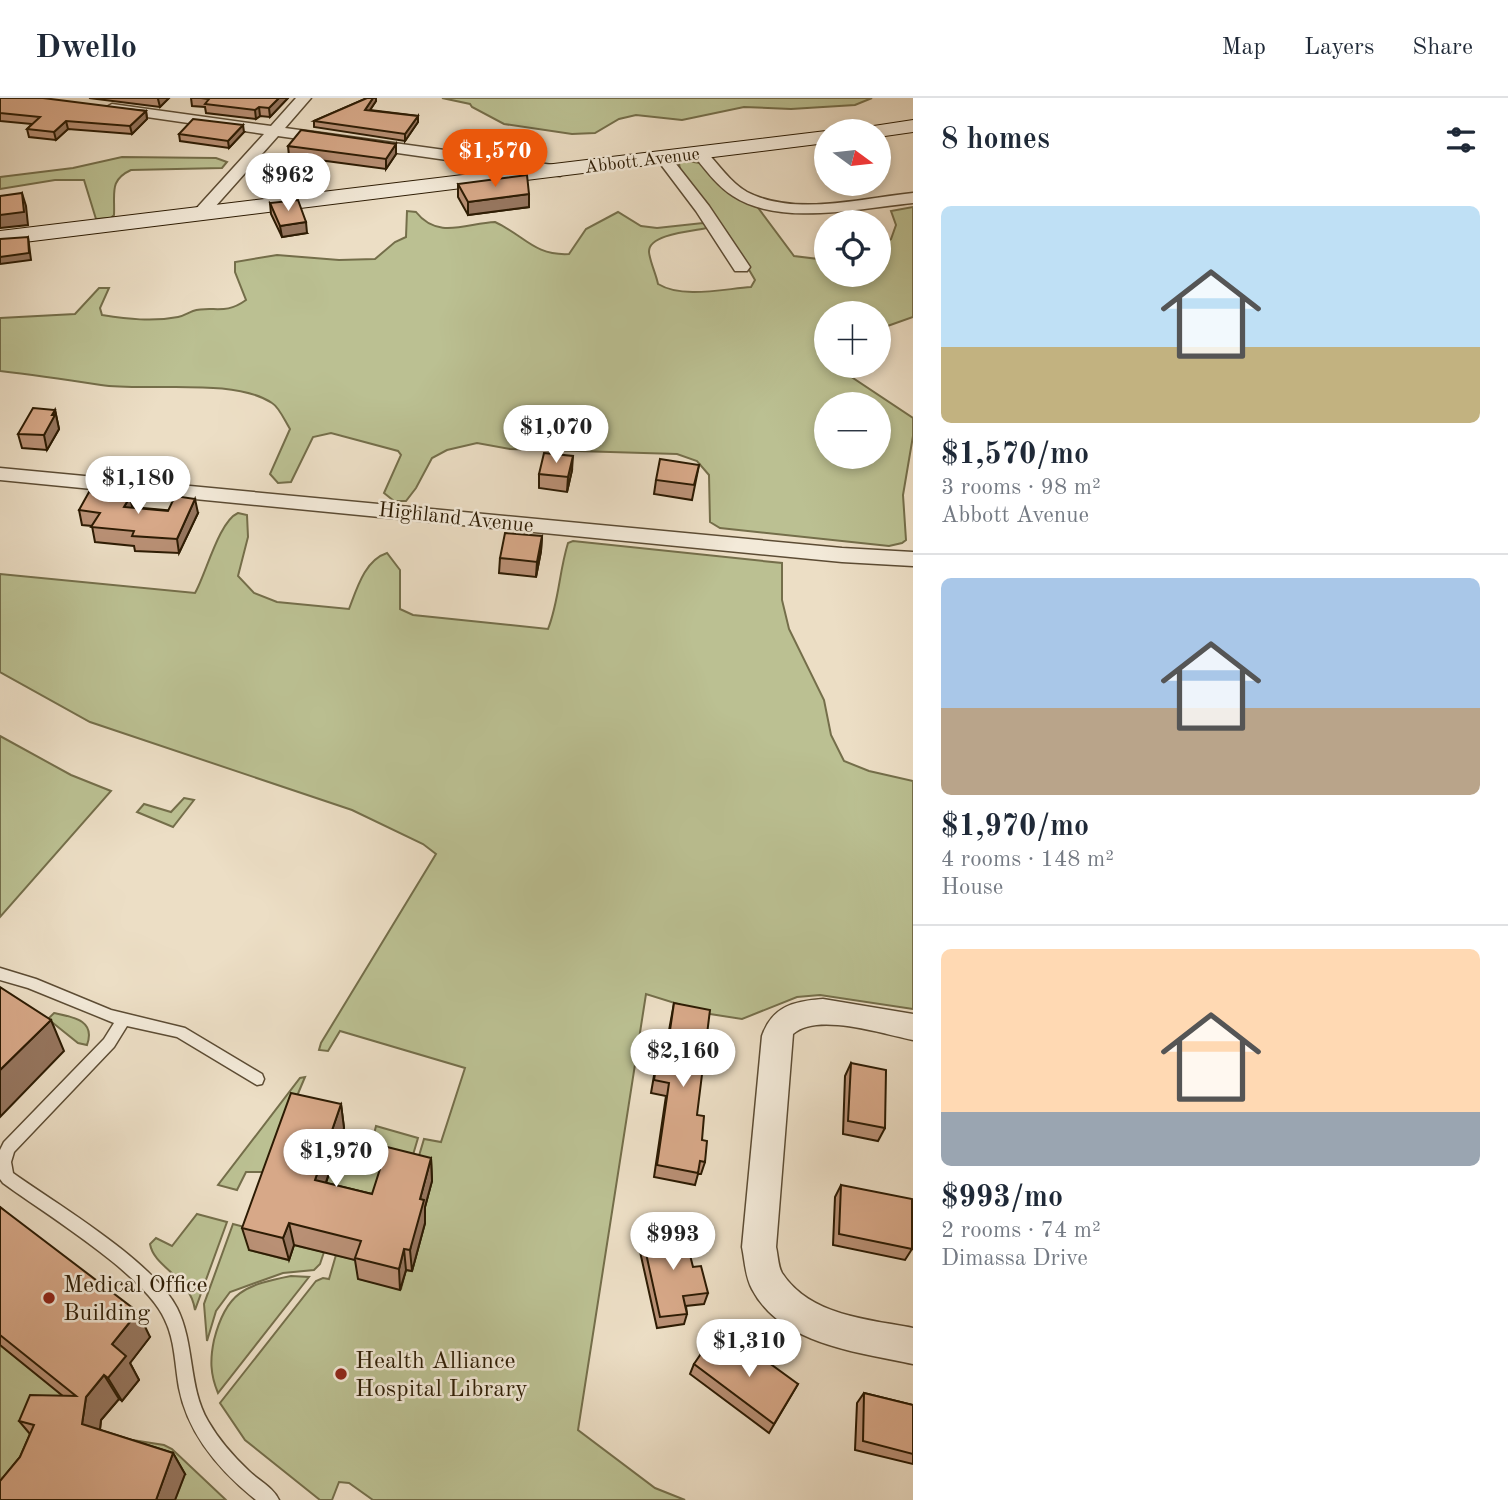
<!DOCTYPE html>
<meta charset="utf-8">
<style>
body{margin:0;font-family:"Old Standard TT",serif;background:#f2f2f3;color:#1f2937;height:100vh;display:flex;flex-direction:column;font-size:26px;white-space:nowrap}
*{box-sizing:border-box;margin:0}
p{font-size:23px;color:#747a83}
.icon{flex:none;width:38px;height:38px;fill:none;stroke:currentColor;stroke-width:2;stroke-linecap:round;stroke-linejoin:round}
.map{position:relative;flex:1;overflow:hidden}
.sheet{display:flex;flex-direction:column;background:#fff;width:595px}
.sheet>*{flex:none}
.needle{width:46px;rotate:105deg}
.fabs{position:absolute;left:814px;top:21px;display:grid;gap:14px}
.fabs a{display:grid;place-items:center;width:77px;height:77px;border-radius:50%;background:#fff;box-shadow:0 4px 10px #0003;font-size:35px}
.price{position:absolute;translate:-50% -60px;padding:0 16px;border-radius:24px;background:#fff;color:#222;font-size:23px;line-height:46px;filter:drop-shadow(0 2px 4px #0008)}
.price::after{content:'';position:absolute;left:50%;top:42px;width:21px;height:16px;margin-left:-10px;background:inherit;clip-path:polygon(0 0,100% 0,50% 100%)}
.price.selected{background:#ea580c;color:#fff}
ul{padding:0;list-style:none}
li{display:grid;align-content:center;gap:14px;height:371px;padding:0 28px}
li+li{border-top:2px solid #e0e1e3}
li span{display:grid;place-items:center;height:217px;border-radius:10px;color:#555}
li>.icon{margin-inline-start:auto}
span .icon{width:126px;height:126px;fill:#fffc;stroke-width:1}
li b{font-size:30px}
h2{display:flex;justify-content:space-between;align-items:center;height:84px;padding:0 28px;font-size:30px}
header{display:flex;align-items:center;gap:42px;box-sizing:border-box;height:98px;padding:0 35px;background:#fff;border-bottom:2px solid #e0e1e3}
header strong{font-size:33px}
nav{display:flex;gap:38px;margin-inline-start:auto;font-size:24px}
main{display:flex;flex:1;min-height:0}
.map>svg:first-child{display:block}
</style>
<header>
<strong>Dwello</strong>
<nav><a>Map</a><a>Layers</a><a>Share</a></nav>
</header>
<main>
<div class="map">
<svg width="913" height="1402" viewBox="0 0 913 1402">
<rect width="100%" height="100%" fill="#ecdec5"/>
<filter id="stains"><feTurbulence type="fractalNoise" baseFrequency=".00286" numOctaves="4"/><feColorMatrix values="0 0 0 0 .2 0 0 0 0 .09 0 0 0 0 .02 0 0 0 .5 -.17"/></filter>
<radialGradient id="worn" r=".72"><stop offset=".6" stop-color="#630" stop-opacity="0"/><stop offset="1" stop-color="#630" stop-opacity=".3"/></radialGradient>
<!-- green -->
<g fill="#bbc092" stroke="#746e4a" stroke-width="2" fill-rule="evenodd">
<polygon points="442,0 872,0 855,7 791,11 744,9 682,22 636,17 619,21 595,35 572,36 504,26 472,9 470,6"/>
<path d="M 122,59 L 216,60 L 227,64 L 222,70 L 131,72 C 109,82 115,95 114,117 L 111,120 L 96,121 L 84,82 L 55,82 L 0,91 L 0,79 L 73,70 Z"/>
<path d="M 681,62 L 700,65 L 726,90 L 756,107 L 794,158 L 826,162 L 826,177 L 878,177 L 879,148 L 891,141 L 896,127 L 891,113 L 913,109 L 913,219 L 879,231 L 878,215 L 826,215 L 826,268 L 842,268 L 850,278 L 913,320 L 913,338 L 903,397 L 906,442 L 902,445 L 889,448 L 720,430 L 710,424 L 709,377 L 697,363 L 677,356 L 510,351 L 477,345 L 447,352 L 432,360 L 416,390 L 406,403 L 394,403 L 384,395 L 401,357 L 398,353 L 331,335 L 313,339 L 291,384 L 278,385 L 270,376 L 290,331 C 285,323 279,309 272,305 C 233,279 148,294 101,287 C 68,282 34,277 0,273 L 0,220 L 75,216 L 99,190 L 109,190 L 100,210 L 102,217 C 128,221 152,224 178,219 C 184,218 188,215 193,213 C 213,207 224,218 246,202 L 235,174 L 235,164 L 277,157 L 339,162 L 375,161 L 395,144 L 406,139 L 407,113 L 416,114 C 438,142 467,125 495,124 C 524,137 534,158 569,156 L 586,131 L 618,114 L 641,128 L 657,130 L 703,125 L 709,127 L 707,130 C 693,133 648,136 649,154 C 650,164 656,176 658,186 C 683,201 723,191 751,189 L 755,182 L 728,136 L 680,72 L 679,65 ZM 826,306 L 878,306 L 878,359 L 826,359 Z"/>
<path d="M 238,415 L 247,417 L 248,439 L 238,478 L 254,495 L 277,504 L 349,511 C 357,490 365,462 387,455 L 400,472 L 400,511 L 413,517 L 548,531 C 559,503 559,474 568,445 L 573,443 L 782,465 L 782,502 L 789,531 L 824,602 L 831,637 L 844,663 L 869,673 L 913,683 L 913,911 L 820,897 L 797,899 L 742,921 L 710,916 L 646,896 L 578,1332 L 655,1390 L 685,1402 L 373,1402 L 349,1385 L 339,1384 L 332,1402 L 320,1402 L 245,1342 L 220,1305 L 316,1183 L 323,1180 L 329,1181 L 336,1157 L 364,1164 L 359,1181 L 401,1191 L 406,1172 L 411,1173 L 413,1078 L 424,1041 L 441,1044 L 465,970 L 340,933 L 328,953 L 319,952 L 321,945 L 436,756 L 423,746 L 352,712 L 90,624 L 0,574 L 0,476 L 195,495 C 206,476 219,423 238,415 Z"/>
<polygon points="0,638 71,677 111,693 0,819"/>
<polygon points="184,700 194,702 173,729 137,714 144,706 171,714"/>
<path d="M 54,915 C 73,919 96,922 87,947 L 78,945 L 48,921 Z"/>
<polygon points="305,979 265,1074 246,1074 237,1092 218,1087 300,980"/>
<polygon points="376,1028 418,1040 407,1077 375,1118 319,1105 343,1033 373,1040"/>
<path d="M 197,1116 L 227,1124 L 195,1212 C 190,1178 154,1170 150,1146 L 156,1140 L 172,1148 Z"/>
<polygon points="233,1126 256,1132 249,1152 288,1162 294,1147 324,1154 320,1166 314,1172 283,1175 230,1194 216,1213 207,1243 204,1206"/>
<path d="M 291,1178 L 309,1179 L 218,1295 C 210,1276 210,1261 214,1242 C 226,1194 245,1187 291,1178 Z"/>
<polygon points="0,1247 85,1316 7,1402 0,1378"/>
<polygon points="126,1341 164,1347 172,1351 226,1402 175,1402 185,1376"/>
</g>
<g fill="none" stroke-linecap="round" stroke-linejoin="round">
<!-- lane casing -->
<g stroke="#5c4c34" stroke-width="3">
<path id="lane" d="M 0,870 L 36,881 L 111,912 L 185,930 L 262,976 L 264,981 L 262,986 L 257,987 L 177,939 L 127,928 L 114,949 L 14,1054 L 11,1064 L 13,1075 C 58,1107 153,1163 177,1210 C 195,1246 188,1289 208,1323 C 219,1342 233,1358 249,1373 C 258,1382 274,1390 279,1402 L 256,1402 C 220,1373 188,1337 179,1290 C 175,1268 175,1242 165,1222 C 145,1176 45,1116 3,1085 L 0,1081 L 0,1052 L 4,1044 L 104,941 L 114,925 L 28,890 L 0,882 Z"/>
</g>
<!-- street casing -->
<g stroke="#5c4c34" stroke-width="3">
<g id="street">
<polygon points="296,0 311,0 285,30 560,68 568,73 560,78 278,38 206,119 200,121 192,116 194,113 264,36 112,14 105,10 112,6 271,28"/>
<path d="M 700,50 L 705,52 C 718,66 730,84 747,94 C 796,119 862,100 913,95 L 913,105 C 861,110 780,129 733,98 C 717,88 704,70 692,55 Z"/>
<polygon points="664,55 669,57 709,108 750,169 747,173 735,173 696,113 656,60"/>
<polygon points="0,370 842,450 913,454 913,468 842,464 0,382"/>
<path d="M 823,901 L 913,916 L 913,942 C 883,936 817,914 793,936 L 776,1149 C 778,1157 778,1168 782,1175 C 810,1218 868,1221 913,1230 L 913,1266 C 858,1254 781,1247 752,1191 C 745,1178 745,1163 742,1149 L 762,938 C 772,908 795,903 823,901 Z"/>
</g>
</g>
<!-- secondary casing -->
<g stroke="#2c1b03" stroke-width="2">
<g id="secondary">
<polygon points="913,22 913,34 878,39 878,33 864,33 867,29"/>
<polygon points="826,33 826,45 0,147 0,133 826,33 828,33"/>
</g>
</g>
<!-- lane -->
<use href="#lane" fill="#f3ead9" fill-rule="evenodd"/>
<!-- street -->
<use href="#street" fill="#f3ead9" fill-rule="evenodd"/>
<!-- secondary -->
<use href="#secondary" fill="#f3ead9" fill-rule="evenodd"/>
</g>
<!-- wall -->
<g fill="#b99075" stroke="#2c1b03" stroke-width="2">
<polygon points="0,0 146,13 147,21 132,36 68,31 56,42 29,39 27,31 32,26 0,23"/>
<polygon points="89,0 169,0 160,9"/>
<polygon points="191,0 288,0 270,19 260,18 256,21 206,15 205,9 192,8"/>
<polygon points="367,0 376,0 376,3 370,12 418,18 418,24 405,43 314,29 314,23"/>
<polygon points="244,34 229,50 180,43 179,36"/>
<polygon points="288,48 396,56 386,71 289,58"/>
<polygon points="256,72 292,95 264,98 258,85"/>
<polygon points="458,86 529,96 529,109 468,117 458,99"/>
<polygon points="270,105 307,135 282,139 271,116"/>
<polygon points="55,312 59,331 47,352 22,350 18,336"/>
<polygon points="699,367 692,402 654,396 656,382"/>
<polygon points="572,372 567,394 539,390 539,376"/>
<polygon points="130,399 132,409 198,415 179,455 135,453 134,448 95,444 92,428 82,427 79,412"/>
<polygon points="542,438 541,453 536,479 499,475 500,460"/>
<polygon points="674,905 697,1017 705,1064 701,1076 698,1076 695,1087 654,1079 666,998 651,995 661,937 668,938"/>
<polygon points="851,965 885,1030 878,1043 843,1036 845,978"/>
<polygon points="341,1006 344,1030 326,1085 372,1096 431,1060 432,1083 425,1109 425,1125 412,1173 406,1172 400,1192 358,1181 355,1162 294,1147 289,1162 249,1152 242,1130"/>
<polygon points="841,1087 912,1151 905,1162 833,1147 835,1099"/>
<polygon points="0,1109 150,1239 130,1265 139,1282 122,1303 119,1301 101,1322 100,1332 173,1355 185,1376 1,1382 20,1359 30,1336 19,1323 63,1298 0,1247"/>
<polygon points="642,1137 708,1195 704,1206 686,1208 687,1216 684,1226 657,1230 639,1149"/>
<polygon points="730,1259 798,1286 769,1335 690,1276 694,1266"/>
<polygon points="864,1295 913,1307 913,1366 855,1352 857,1305"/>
</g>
<!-- shaded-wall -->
<g fill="#96765f" stroke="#2c1b03" stroke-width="2">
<polygon points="159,0 169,0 160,9 158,1"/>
<polygon points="279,0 288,0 270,19 269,10"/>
<polygon points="373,0 376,0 376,3 366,18 365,12"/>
<polygon points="259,9 260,18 256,21 255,12"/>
<polygon points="146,13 147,21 132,36 130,28"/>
<polygon points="418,18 418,24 405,43 405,36"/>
<polygon points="66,23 68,31 56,42 54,34"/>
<polygon points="243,27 244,34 229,50 228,43"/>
<polygon points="396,46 396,56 386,71 386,61"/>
<polygon points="291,82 292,95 264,98 262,85"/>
<polygon points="22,95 26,108 28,127 0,130 0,117"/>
<polygon points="529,96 529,109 468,117 468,104"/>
<polygon points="306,124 307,135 282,139 280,128"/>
<polygon points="28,139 31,162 0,166 0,159"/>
<polygon points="55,312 59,331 47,352 44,337"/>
<polygon points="573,358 572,372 567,394 568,379"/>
<polygon points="130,399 133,413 124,409"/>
<polygon points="195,401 198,415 179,455 177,441"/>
<polygon points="542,438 541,453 536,479 537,464"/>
<polygon points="51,922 64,953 0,1019 0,972"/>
<polygon points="341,1006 344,1030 319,1105 315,1082"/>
<polygon points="431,1060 432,1083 425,1109 425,1125 412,1173 410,1152 420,1101"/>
<polygon points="289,1125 294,1147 289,1162 283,1140"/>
<polygon points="404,1151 406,1172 400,1192 399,1171"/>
<polygon points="138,1214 150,1239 130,1265 139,1282 122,1303 108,1280 112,1246"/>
<polygon points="104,1277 119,1301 101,1322 98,1348 82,1326 86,1299"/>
<polygon points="173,1355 185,1376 175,1402 156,1402"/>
</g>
<!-- building -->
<g fill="#d7a888" stroke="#2c1b03" stroke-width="2">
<polygon points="0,0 43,0 146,13 130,28 66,23 54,34 27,31 40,19 0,15"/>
<polygon points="201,0 279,0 269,10 259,9 255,12 205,6 209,1"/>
<polygon points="367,0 373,0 365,12 418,18 405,36 314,23"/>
<polygon points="193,21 243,27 228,43 179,36"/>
<polygon points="301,32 396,46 386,61 288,48"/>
<polygon points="286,69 291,82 262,85 256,72"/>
<polygon points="527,77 529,96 468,104 458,86"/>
<polygon points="22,95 24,114 0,117 0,98"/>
<polygon points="298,102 306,124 280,128 270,105"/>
<polygon points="28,139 29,155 0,159 0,141"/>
<polygon points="33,310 55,312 52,317 55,317 44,337 18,336"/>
<polygon points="544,355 573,358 568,379 539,376"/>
<polygon points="660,361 699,367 694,387 656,382"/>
<polygon points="89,394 130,399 124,409 168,413 175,398 195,401 177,441 132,438 134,433 91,429 100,415 79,412"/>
<polygon points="505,435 542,438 537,464 500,460"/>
<polygon points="0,889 51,922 0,972"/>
<polygon points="674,905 710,912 697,1017 704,1018 702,1042 707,1043 705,1064 700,1063 698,1075 657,1067 669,985 654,982 661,937 669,939"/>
<polygon points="851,965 886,972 885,1030 848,1023"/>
<polygon points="291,995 341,1006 315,1082 372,1096 387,1049 431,1060 420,1101 424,1102 410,1152 404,1151 399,1171 355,1160 361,1143 289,1125 283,1140 242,1130"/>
<polygon points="841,1087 912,1101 912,1151 839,1136"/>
<polygon points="0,1109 138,1214 112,1246 126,1258 108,1280 104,1277 86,1299 82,1326 173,1355 156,1402 0,1402 0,1383 20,1359 34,1327 19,1323 30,1297 76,1298 0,1237"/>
<polygon points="684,1133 693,1169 701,1168 708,1195 683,1198 687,1216 660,1219 642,1137"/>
<polygon points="739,1243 798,1286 774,1326 694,1266 709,1244 730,1259"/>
<polygon points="864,1295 913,1307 913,1356 863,1343"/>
</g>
<!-- markers -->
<g fill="#8f2418" stroke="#f3ead9" stroke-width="2.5">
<circle cx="49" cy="1200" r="7"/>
<circle cx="341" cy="1276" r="7"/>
</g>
<g text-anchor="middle" stroke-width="5" stroke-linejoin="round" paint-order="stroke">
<!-- far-street labels -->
<g font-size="18" fill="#2c1b03" stroke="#f3ead9">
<text transform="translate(642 62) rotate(-7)" y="6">Abbott Avenue</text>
</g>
<!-- street labels -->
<g font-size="21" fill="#2c1b03" stroke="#f3ead9">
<text transform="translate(456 419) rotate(6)" y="7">Highland Avenue</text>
</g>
<!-- near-poi labels -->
<g font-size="24" fill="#2c1b03" stroke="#f3ead9" text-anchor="start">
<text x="63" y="1194">Medical Office<tspan x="63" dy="28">Building</tspan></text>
<text x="355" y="1270">Health Alliance<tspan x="355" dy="28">Hospital Library</tspan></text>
</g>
</g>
<rect width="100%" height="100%" filter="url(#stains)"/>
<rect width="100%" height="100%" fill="url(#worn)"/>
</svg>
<div class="fabs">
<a><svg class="needle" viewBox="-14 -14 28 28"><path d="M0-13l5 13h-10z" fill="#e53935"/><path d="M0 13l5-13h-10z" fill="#747a83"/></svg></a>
<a><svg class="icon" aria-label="locate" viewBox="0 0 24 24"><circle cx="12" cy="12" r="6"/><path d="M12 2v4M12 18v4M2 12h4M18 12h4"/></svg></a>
<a>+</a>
<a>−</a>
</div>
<b class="price selected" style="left:495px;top:91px">$1,570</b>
<b class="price" style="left:288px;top:115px">$962</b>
<b class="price" style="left:556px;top:367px">$1,070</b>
<b class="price" style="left:138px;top:418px">$1,180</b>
<b class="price" style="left:683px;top:991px">$2,160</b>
<b class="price" style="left:336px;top:1091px">$1,970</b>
<b class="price" style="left:673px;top:1174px">$993</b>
<b class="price" style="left:749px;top:1281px">$1,310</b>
</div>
<section class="sheet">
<h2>8 homes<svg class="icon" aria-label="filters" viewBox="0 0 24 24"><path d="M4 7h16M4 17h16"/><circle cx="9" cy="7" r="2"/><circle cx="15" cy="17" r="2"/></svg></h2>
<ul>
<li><span style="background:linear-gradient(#bfe0f5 65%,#c2b280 0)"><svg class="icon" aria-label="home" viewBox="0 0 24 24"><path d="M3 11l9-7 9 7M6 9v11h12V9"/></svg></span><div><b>$1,570/mo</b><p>3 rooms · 98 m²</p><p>Abbott Avenue</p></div></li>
<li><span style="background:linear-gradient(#a9c7e8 60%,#b9a48a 0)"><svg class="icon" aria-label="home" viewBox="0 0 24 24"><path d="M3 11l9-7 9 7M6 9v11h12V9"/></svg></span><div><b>$1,970/mo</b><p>4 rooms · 148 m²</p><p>House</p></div></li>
<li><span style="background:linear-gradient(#ffd9b3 75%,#9aa5b1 0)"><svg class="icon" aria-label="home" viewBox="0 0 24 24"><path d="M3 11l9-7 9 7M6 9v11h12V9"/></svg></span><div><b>$993/mo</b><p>2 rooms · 74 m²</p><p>Dimassa Drive</p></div></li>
</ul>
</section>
</main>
